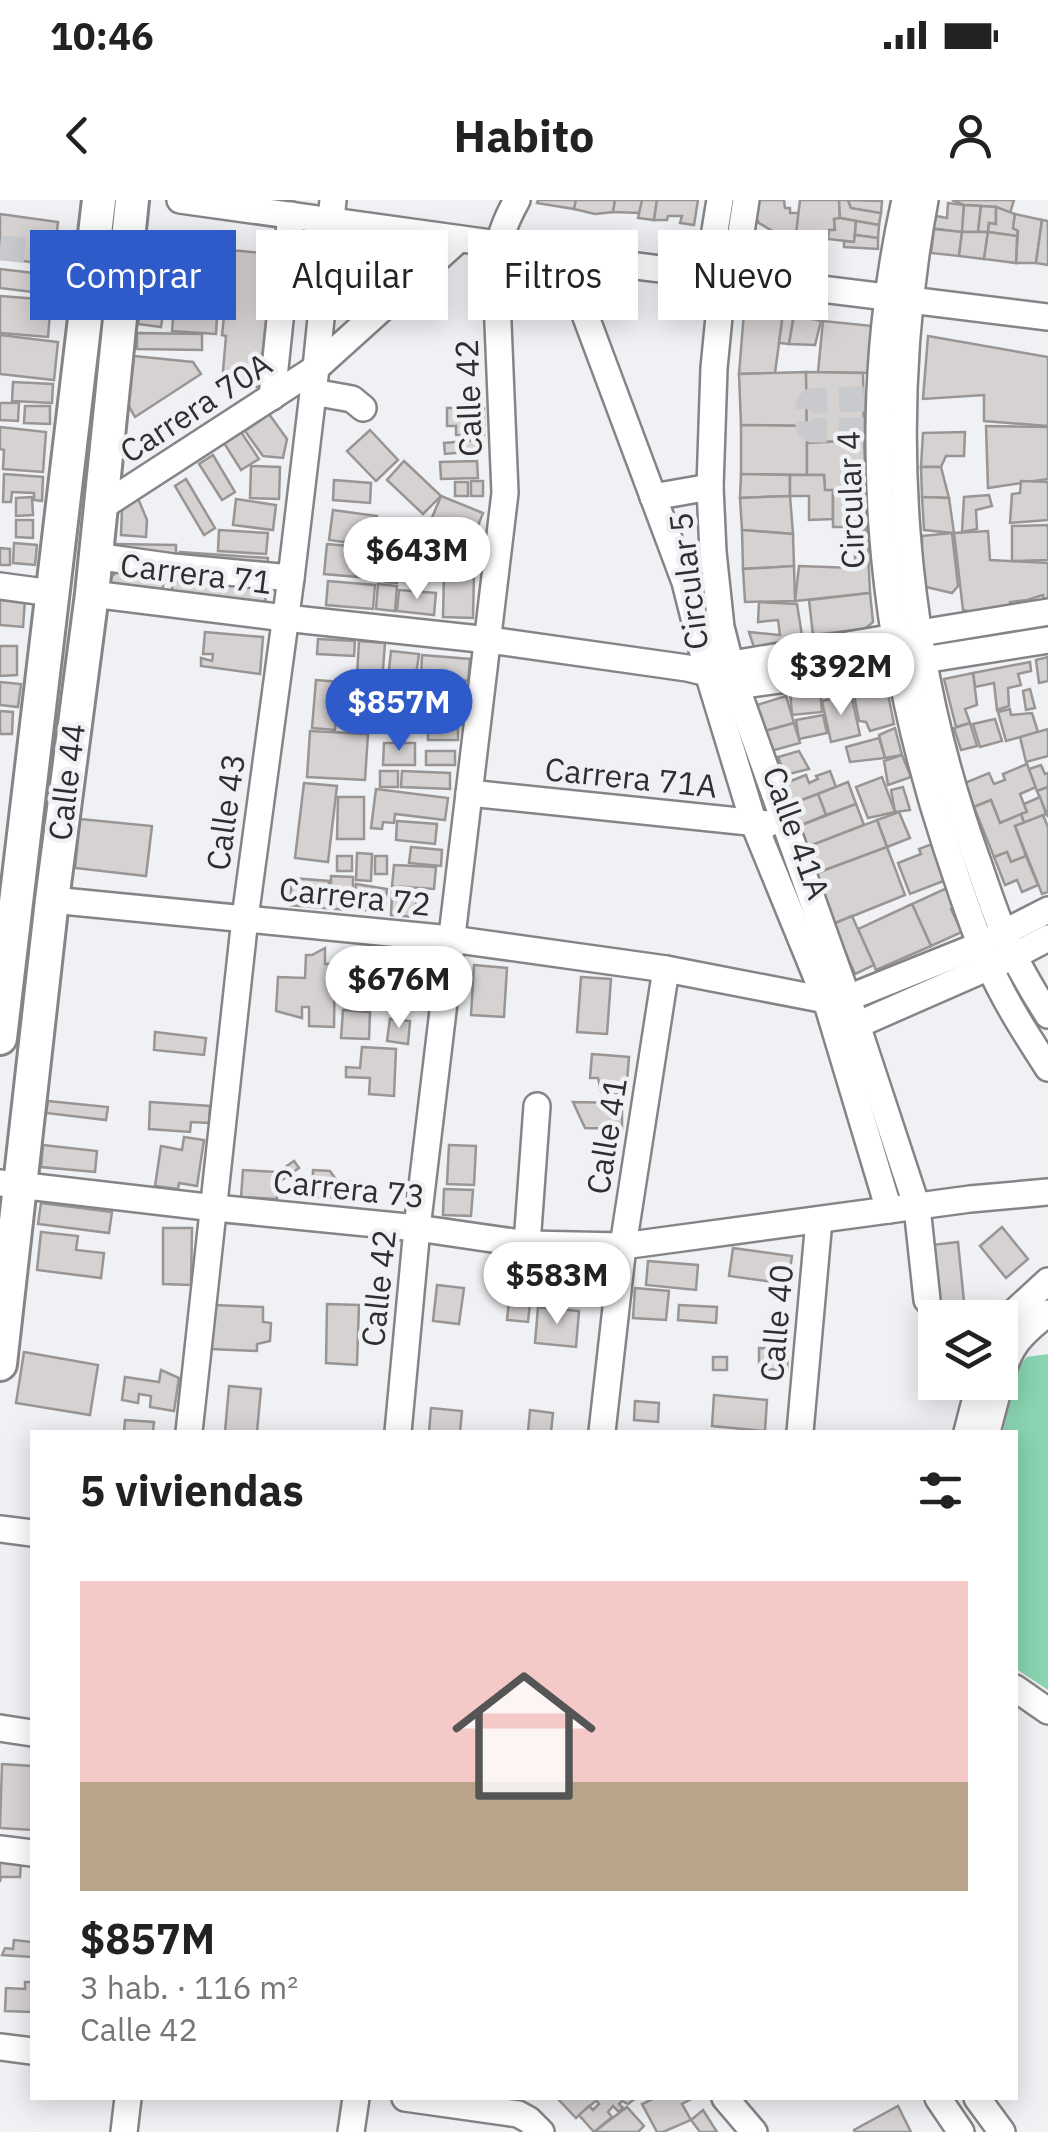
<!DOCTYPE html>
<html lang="es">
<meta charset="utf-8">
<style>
body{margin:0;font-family:"IBM Plex Sans",sans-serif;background:#f2f2f2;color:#222;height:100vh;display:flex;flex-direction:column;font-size:38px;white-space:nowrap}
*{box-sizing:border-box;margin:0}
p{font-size:32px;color:#767676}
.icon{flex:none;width:55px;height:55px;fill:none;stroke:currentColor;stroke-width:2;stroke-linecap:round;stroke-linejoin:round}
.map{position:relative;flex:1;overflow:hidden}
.drawer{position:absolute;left:30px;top:1230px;width:988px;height:670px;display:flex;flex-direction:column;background:#fff;border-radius:0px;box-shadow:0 5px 25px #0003}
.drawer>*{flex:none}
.top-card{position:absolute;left:30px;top:30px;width:990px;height:90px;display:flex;gap:20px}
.fabs{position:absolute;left:918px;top:1100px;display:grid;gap:20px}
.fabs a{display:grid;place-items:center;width:100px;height:100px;border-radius:0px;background:#fff;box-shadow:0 5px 25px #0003;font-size:50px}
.price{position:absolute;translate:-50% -85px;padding:0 22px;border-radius:35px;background:#fff;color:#222;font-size:32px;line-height:65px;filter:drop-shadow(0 2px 5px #0008)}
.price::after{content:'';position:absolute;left:50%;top:60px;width:30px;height:22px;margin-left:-15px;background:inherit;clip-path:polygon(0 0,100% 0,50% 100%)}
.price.selected{background:#2f5bca;color:#fff}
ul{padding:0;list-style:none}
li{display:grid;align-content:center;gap:20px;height:530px;padding:0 50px}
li+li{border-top:2px solid #e0e0e0}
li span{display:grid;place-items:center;height:310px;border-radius:0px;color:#555}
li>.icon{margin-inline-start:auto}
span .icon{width:180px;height:180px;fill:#fffc;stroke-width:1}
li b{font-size:42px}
h2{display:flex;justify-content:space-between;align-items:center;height:120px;padding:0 50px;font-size:42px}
.tag{padding:0 35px;border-radius:0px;background:#fff;box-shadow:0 5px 25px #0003;font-size:35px;line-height:90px}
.tag.selected{background:#2f5bca;color:#fff}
.status{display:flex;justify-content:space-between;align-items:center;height:70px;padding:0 50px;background:#fff;direction:ltr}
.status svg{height:28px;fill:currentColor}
header{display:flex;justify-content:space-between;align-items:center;height:130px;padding:0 50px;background:#fff;font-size:45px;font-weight:800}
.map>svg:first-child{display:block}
</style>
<div class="status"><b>10:46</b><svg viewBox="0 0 49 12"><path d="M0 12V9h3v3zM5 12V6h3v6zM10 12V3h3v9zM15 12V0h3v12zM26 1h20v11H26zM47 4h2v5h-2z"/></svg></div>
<header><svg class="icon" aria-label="back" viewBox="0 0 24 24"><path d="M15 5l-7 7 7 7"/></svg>Habito<svg class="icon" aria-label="person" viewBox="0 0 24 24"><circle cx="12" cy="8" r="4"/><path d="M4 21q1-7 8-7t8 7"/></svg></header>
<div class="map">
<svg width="1048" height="1932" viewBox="0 0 1048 1932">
<rect width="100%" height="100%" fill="#f0f1f4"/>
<!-- green -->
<polygon fill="#8ad4b2" points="1048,1154 1048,1490 1015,1468 1015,1232 1003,1232 1018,1166 1027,1157"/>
<!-- building -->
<g fill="#d6d2d1" stroke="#999594" stroke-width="2.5">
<polygon points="538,0 576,0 574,9 537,3"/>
<polygon points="576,0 615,0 613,12 595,14 574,9"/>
<polygon points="615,0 642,0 641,13 613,12"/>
<polygon points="642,0 657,0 654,20 638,18"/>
<polygon points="657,0 698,0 694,25 680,23 682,16 668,16 667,20 654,20"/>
<polygon points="755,0 784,0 785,8 790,8 790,13 799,13 796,38 781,36 759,23 756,18"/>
<polygon points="800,0 839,0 840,18 834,19 835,30 829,30 828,39 796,34"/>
<polygon points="839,0 848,0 851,8 881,13 879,25 840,18"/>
<polygon points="848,0 882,1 881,13 851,8"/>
<polygon points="952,0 1014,0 1010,13 996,7 964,5"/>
<polygon points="948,3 964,5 962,32 929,28 931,15 947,18"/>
<polygon points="964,5 981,6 978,32 962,32"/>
<polygon points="981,6 996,7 996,24 989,23 988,32 978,32"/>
<polygon points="996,7 1015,14 1013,28 1018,31 1017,36 988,32 989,23 996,24"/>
<polygon points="0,14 58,22 53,65 0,58"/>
<polygon points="1015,14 1042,20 1036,63 1016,63 1018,31 1013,28"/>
<polygon points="840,18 856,21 854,42 828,39 829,30 835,30 834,19"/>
<polygon points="1042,20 1048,21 1048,65 1036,63"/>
<polygon points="856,21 879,25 878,38 855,35"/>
<polygon points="934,29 962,32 959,56 931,53"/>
<polygon points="962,32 988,32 984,59 959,56"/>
<polygon points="988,32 1017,36 1016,63 984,59"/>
<polygon points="855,35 878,38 878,49 844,47 844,41 854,42"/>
<polygon points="151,38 228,49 222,97 144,87"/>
<polygon points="231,50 273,54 259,187 222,183 226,136 222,135"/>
<polygon points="0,69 60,76 58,95 0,88"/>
<polygon points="143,91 169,94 168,109 141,107"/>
<polygon points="0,96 51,100 48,137 0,133"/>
<polygon points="175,96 218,99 216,134 172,131"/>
<polygon points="140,111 163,114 161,127 138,124"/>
<polygon points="744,112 783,114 775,173 739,174"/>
<polygon points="783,114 794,115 789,144 779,143"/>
<polygon points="794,115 821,121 815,145 789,144"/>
<polygon points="823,121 873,126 870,173 818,172"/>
<polygon points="137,133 202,134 202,150 137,149"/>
<polygon points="0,135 58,142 54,180 0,174"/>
<polygon points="928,136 1048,157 1048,226 984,221 984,195 923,199"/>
<polygon points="134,156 193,162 201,174 135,217 128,205"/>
<polygon points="806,172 807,226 741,225 739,174"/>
<polygon points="806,172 863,173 864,240 807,243"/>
<polygon points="13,182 53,184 52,203 12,201"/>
<polygon points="0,203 19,203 18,221 0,220"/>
<polygon points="25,206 50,206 50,224 24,223"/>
<polygon points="447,208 484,208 484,235 456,235 456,226 447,226"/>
<polygon points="269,214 287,239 283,258 263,256 245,231"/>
<polygon points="741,225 807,226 807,275 741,274"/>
<polygon points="986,226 1048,227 1048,279 988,288"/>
<polygon points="0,227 46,232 43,272 3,269 4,250 0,249"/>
<polygon points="370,230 398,260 376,281 347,251"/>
<polygon points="241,232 259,259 241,270 224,243"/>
<polygon points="965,232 964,256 946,256 941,267 921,267 923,233"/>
<polygon points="479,240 479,251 445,254 444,243"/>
<polygon points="864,240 866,291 825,290 824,275 807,275 807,243"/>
<polygon points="213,255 235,292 222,300 199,264"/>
<polygon points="404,261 441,296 423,314 387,280"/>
<polygon points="477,261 478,278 441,279 440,262"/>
<polygon points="251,266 280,267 279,299 250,298"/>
<polygon points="921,267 941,267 949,298 922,297"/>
<polygon points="4,274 43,277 42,301 34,300 34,293 12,292 11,302 3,302"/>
<polygon points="741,274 790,275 790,296 740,298"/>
<polygon points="790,275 824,275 825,290 833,290 833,319 809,320 809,296 790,296"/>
<polygon points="186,279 215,328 204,335 175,286"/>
<polygon points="334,280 371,283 370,303 333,300"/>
<rect x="471" y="281" width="12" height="15"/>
<polygon points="1021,281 1048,282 1048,320 1010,323 1012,294 1020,293"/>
<rect x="455" y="282" width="13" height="14"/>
<polygon points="833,290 866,291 867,327 833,327"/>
<polygon points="989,295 992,306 976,310 977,329 962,332 964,297"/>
<polygon points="137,296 147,320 146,337 121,335 122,309"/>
<polygon points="441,296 483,313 469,349 426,332"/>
<polygon points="790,296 793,334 742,330 740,298"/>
<polygon points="32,297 33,315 16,316 16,298"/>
<polygon points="922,297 949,298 954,333 924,330"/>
<polygon points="236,299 276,305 273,330 233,325"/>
<polygon points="333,310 377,316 373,346 329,340"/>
<polygon points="16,320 33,320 33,338 16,337"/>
<polygon points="1048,325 1048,360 1012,361 1012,326"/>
<polygon points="867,327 870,393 795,401 799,366 855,368 855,340"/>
<polygon points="219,330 268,333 266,354 218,351"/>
<polygon points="742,330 793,334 794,366 743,369"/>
<polygon points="988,331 990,360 1048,363 1048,408 1045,409 1043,395 1027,400 1010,402 1009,416 974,418 972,412 963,410 954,333"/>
<polygon points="952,333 958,386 952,393 926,387 916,343 922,343 922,336"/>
<polygon points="14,343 37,345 35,365 13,363"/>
<polygon points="116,344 176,345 176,356 116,355"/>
<polygon points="327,344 371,348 369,378 324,374"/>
<polygon points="0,348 10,349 10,365 0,365"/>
<polygon points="180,352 268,358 267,372 178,367"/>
<polygon points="128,362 166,367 162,393 110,385 111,377"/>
<polygon points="387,363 399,364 397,383 386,382"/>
<polygon points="794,366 795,401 745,402 743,369"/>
<polygon points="175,369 268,382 264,409 171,396"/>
<polygon points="444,373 474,373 473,418 443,417"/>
<polygon points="328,381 375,385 373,409 326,405"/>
<polygon points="378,384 397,386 395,411 376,409"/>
<polygon points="399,390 436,393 434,415 397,411"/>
<polygon points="870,393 873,422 865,429 813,435 809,400"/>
<polygon points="0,398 25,400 23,427 0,425"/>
<polygon points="759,402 797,404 803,442 756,454 749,432 780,435 778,420 758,422"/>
<polygon points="205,432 263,437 260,474 201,466 201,458 212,461 213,454 203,454"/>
<polygon points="318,439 355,441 354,456 317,454"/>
<polygon points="359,441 385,443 381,494 356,492"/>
<polygon points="0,446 17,446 17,475 0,476"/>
<polygon points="391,451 419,454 415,482 388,479"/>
<polygon points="422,455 470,459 468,481 460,480 457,512 439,511 442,478 421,476"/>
<polygon points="1048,457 1048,481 1039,483 1036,460"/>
<polygon points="1030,462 1031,471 1018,474 1021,485 1008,488 1009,506 997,510 994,483 975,487 973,473"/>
<polygon points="973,473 977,505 965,509 970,523 956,527 944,479"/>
<polygon points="316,480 340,482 335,530 312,528"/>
<polygon points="0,482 21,484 18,507 0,505"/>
<polygon points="886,484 894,524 870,531 866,522 859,521 852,485"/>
<polygon points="820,489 822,512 792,515 790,491"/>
<polygon points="1030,489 1035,508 1026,510 1023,491"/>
<polygon points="851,494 860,535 831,542 822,501"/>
<polygon points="786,496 794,523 765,531 757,505"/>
<polygon points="1010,509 1011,515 1032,513 1038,532 1006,541 998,512"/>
<polygon points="0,511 13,512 12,534 0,534"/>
<polygon points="823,515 827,533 799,539 796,520"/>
<polygon points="995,519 1002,541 980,547 973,524"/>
<rect x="428" y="523" width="30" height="17"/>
<polygon points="794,523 800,543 771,551 765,531"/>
<polygon points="970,523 977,546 961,550 954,528"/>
<polygon points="895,528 902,555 885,558 879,535"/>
<polygon points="1048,529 1048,556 1026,562 1020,537"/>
<polygon points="310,531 368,534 365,580 307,577"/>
<polygon points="879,538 885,558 850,562 846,547"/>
<polygon points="384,543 415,543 415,565 383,565"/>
<rect x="426" y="551" width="29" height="14"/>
<polygon points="799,551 809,569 785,575 778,557"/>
<polygon points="902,555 911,577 888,585 884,561"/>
<polygon points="1027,564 1036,587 1020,594 1027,612 1000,623 991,600 974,607 965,583 989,573 994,584 1005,580 1003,574"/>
<polygon points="1041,565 1045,574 1048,573 1048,587 1037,591 1029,569"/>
<rect x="380" y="571" width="18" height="16"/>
<polygon points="402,571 450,573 450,589 401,587"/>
<polygon points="830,571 836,587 791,604 783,584 806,575 809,583 818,579 816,576"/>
<polygon points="882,577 895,612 868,618 856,587"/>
<polygon points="848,582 856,604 826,615 818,594"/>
<polygon points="304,583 337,586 328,662 295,658"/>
<polygon points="903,587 910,610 895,612 891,590"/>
<polygon points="1048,587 1048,617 1037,591"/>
<polygon points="376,589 448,598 445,620 395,614 394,623 383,622 382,629 371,628"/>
<polygon points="818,594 826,615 799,626 791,604"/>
<polygon points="338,597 364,597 364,639 337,639"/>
<polygon points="1040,597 1046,614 1024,623 1021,614 1027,612 1024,604"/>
<polygon points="991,600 1000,623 1021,614 1024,623 1015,626 1026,656 1011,662 1007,652 994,657 974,607"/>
<polygon points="856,604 864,625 807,647 799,626"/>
<polygon points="899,612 910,638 887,647 877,620"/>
<polygon points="1043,615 1048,627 1048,692 1042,694 1015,626"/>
<polygon points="80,619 152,626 146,676 75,668"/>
<polygon points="877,620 887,647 817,673 807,647"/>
<polygon points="397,621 437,624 435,644 396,640"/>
<polygon points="932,644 946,680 910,694 898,663 921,654 919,649"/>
<polygon points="411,647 442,650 441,666 409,663"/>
<polygon points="887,647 905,695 833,724 817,673"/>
<polygon points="1007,652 1011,662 1026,656 1038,685 1022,692 1017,680 1005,685 994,657"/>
<polygon points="357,653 372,654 371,681 356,680"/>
<rect x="337" y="656" width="15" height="15"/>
<rect x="375" y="656" width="12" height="18"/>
<polygon points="394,665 436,667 434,689 392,686"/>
<polygon points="331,676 353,677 353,691 331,691"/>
<polygon points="292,678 329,681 328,696 347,697 347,710 290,705"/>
<polygon points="356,684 387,689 384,713 352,708"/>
<polygon points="947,688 955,707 951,709 962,732 931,746 912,704"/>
<polygon points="392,692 417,694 415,717 391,715"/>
<polygon points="912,704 931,746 876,770 858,729"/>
<polygon points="852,716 874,765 855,774 833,724"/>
<polygon points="387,744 426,747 425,773 385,771"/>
<polygon points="325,748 325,764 335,764 334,827 309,826 309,807 302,807 302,818 276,811 278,777 305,778 306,755 312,755"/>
<polygon points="474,765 507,768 504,817 471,815"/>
<polygon points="581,777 611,779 607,834 577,832"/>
<polygon points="343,810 370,812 369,839 341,838"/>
<polygon points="390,819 410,821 408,844 387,841"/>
<polygon points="155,832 206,838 204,855 154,850"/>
<polygon points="362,847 396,849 394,896 369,894 370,878 346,877 346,867 360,868"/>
<polygon points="592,854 629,857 626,894 601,891 598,878 590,878"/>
<polygon points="48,901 108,907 106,920 46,913"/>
<polygon points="150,902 210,906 209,923 191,922 190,932 149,929"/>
<polygon points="573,902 622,903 622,929 585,928"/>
<polygon points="184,937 204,940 197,986 179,983 178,989 155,986 161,946 182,950"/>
<polygon points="43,945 97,951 95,972 41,967"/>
<polygon points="449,945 476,946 474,985 447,984"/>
<polygon points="294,961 299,968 278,983 277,999 241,997 243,970 278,972"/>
<polygon points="313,970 330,971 337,981 350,982 349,998 312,997"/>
<polygon points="444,989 473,990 471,1016 443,1015"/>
<polygon points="41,1003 112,1012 109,1033 38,1024"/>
<polygon points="1002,1027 1028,1059 1006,1078 980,1046"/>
<polygon points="163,1028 192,1028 191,1085 163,1084"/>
<polygon points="41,1032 78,1036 76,1050 104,1053 101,1078 37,1070"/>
<polygon points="958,1042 964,1102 939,1105 932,1045"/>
<polygon points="733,1048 792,1056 788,1084 729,1076"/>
<polygon points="648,1061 698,1065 696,1090 646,1085"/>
<polygon points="512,1072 533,1075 528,1122 507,1120"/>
<polygon points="437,1085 464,1088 459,1124 433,1121"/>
<polygon points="635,1088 669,1091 666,1120 633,1118"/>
<polygon points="327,1104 359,1105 357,1165 326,1163"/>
<polygon points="213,1105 263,1107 263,1122 271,1123 270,1141 257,1144 257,1151 211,1149"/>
<polygon points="679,1105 717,1107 716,1123 678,1120"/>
<polygon points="538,1107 579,1111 576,1147 535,1143"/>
<polygon points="759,1148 788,1149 787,1170 759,1169"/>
<polygon points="24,1152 98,1165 90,1215 16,1203"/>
<rect x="713" y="1157" width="14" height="13"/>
<polygon points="161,1170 179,1178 174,1211 150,1207 151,1196 139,1194 138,1203 122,1200 125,1177 159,1182"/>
<polygon points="229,1186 261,1189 257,1232 225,1232"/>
<polygon points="714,1195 767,1200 765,1231 712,1226"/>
<polygon points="635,1201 659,1203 658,1222 634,1220"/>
<polygon points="431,1208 462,1211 460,1232 429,1232"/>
<polygon points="530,1210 553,1213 551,1232 528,1232"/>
<polygon points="125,1220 154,1222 153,1232 124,1232"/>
<polygon points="2,1564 32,1566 32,1630 0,1628"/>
<polygon points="0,1659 21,1662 20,1677 1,1677 0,1682"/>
<polygon points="14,1740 32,1742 32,1757 2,1755 5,1748 13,1749"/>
<polygon points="25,1782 32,1782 32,1812 5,1811 6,1788 25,1789"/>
<polygon points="559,1898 599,1898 576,1918 558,1899"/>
<polygon points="599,1898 636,1898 628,1904 622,1901 619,1904 623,1908 619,1912 613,1906 608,1912 612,1917 594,1932 579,1915 589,1906 593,1910 599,1904 596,1900"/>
<polygon points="655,1898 693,1898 682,1904 691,1920 663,1932 657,1932 642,1904"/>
<polygon points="898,1906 911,1932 855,1932 854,1930"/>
<polygon points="627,1907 644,1926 638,1932 594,1932"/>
<polygon points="703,1910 717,1932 700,1932 691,1920"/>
</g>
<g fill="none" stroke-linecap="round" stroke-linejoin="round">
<!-- minor-tunnel -->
<g stroke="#c9cacd" stroke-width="25" stroke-dasharray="25 12" stroke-linecap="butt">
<polyline points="0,48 54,53"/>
<polyline points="864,199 811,201 808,207 808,226 812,230 864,230"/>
</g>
<!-- minor casing -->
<g stroke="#858588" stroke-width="30">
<g id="minor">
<polyline points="180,0 498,44 556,56 1048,117"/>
<polyline points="720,0 712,49 723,76"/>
<polyline points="746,0 738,52 723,76 714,168 710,287 713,352 721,427 736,486 857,825 917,1007 927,1100"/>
<path d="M 905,0 C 857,216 878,441 947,649 C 960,687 972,726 988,763 C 1004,800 1026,834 1048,868"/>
<path d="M 925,0 C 884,218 901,448 976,657 C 988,690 998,725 1014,756 C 1024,776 1036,796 1048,815"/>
<polyline points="54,53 92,58"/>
<polyline points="556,56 574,85 685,382 708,473 754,624 826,800 889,1010"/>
<polyline points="313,192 352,199 363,208"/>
<polyline points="272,197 291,15"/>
<polyline points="653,297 710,287"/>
<polyline points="100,308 316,168 459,39"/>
<polyline points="95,356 173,367 291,378"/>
<polyline points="0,386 52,393"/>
<polyline points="92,394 285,418 489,440 687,468 708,473 736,486 898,464 1048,440"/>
<polyline points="717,470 732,464 1048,412"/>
<polyline points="469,593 768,624"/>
<polyline points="52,700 451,739 666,769 826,800 848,798 980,745 1048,710"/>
<polyline points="857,825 1014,756 1048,738"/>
<polyline points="0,983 215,1008 417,1028 527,1044 623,1046 970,999 1048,992"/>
<polyline points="527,1044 537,906"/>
<polyline points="1000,1125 1048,1081"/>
<path d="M 1000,1181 C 1009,1146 1020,1135 1048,1113"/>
<polyline points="189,1232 245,718 291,378 316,168 333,0"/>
<path d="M 398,1232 L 417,1028 L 505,293 L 496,75 C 497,44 502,27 517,0"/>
<polyline points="602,1232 623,1046 666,769"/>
<polyline points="800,1232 819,1020"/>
<polyline points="967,1232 980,1182"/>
<polyline points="987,1232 1000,1182"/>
<polyline points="0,1329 32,1333"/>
<polyline points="1015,1488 1048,1511"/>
<polyline points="0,1528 32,1533"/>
<polyline points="0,1649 32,1653"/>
<polyline points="0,1847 32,1851"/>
<polyline points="405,1898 518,1914 529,1920 541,1932"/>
<polyline points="725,1898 754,1932"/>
<polyline points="938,1898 961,1932"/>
<polyline points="977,1898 1002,1932"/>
<polyline points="124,1932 128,1898"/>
<polyline points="351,1932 356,1898"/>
</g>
</g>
<!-- major casing -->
<g stroke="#858588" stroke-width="38">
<g id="major">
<polyline points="0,838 99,0"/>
<polyline points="0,1164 52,700 92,394 132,0"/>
</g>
</g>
<!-- minor -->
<use href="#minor" stroke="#fff" stroke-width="25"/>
<!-- major -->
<use href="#major" stroke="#fff" stroke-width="32"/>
</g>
<g text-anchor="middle" stroke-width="9" stroke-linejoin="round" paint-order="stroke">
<!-- street labels -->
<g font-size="32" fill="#2f2f31" stroke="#f0f1f4">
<text transform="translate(469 198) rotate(-92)" y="11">Calle 42</text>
<text transform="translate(196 208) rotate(-33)" y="11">Carrera 70A</text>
<text transform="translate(851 300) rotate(-92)" y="11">Circular 4</text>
<text transform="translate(196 374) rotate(7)" y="11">Carrera 71</text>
<text transform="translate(689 381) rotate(-97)" y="11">Circular 5</text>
<text transform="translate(631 578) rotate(6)" y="11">Carrera 71A</text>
<text transform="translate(67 582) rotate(-83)" y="11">Calle 44</text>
<text transform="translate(226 612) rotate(-82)" y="11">Calle 43</text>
<text transform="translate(796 633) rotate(70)" y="11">Calle 41A</text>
<text transform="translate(355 697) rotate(6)" y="11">Carrera 72</text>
<text transform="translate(607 936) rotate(-81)" y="11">Calle 41</text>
<text transform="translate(349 989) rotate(6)" y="11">Carrera 73</text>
<text transform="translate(379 1088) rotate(-84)" y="11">Calle 42</text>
<text transform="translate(777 1123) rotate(-85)" y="11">Calle 40</text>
</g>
</g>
</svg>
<div class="fabs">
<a><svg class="icon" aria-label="layers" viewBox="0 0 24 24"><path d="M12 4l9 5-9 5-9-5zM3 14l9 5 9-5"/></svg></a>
</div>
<b class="price" style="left:417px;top:402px">$643M</b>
<b class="price" style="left:841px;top:518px">$392M</b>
<b class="price selected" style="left:399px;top:554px">$857M</b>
<b class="price" style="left:399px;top:831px">$676M</b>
<b class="price" style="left:557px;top:1127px">$583M</b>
<div class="top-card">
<a class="tag selected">Comprar</a>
<a class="tag">Alquilar</a>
<a class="tag">Filtros</a>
<a class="tag">Nuevo</a>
</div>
<section class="drawer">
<h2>5 viviendas<svg class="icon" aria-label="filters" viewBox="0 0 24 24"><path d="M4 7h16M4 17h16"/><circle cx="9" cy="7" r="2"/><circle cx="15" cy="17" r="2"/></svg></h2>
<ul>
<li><span style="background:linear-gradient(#f6c9c9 65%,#b9a48a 0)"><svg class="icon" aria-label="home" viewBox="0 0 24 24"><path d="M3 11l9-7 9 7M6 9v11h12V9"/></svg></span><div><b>$857M</b><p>3 hab. · 116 m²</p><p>Calle 42</p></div></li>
</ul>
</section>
</div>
